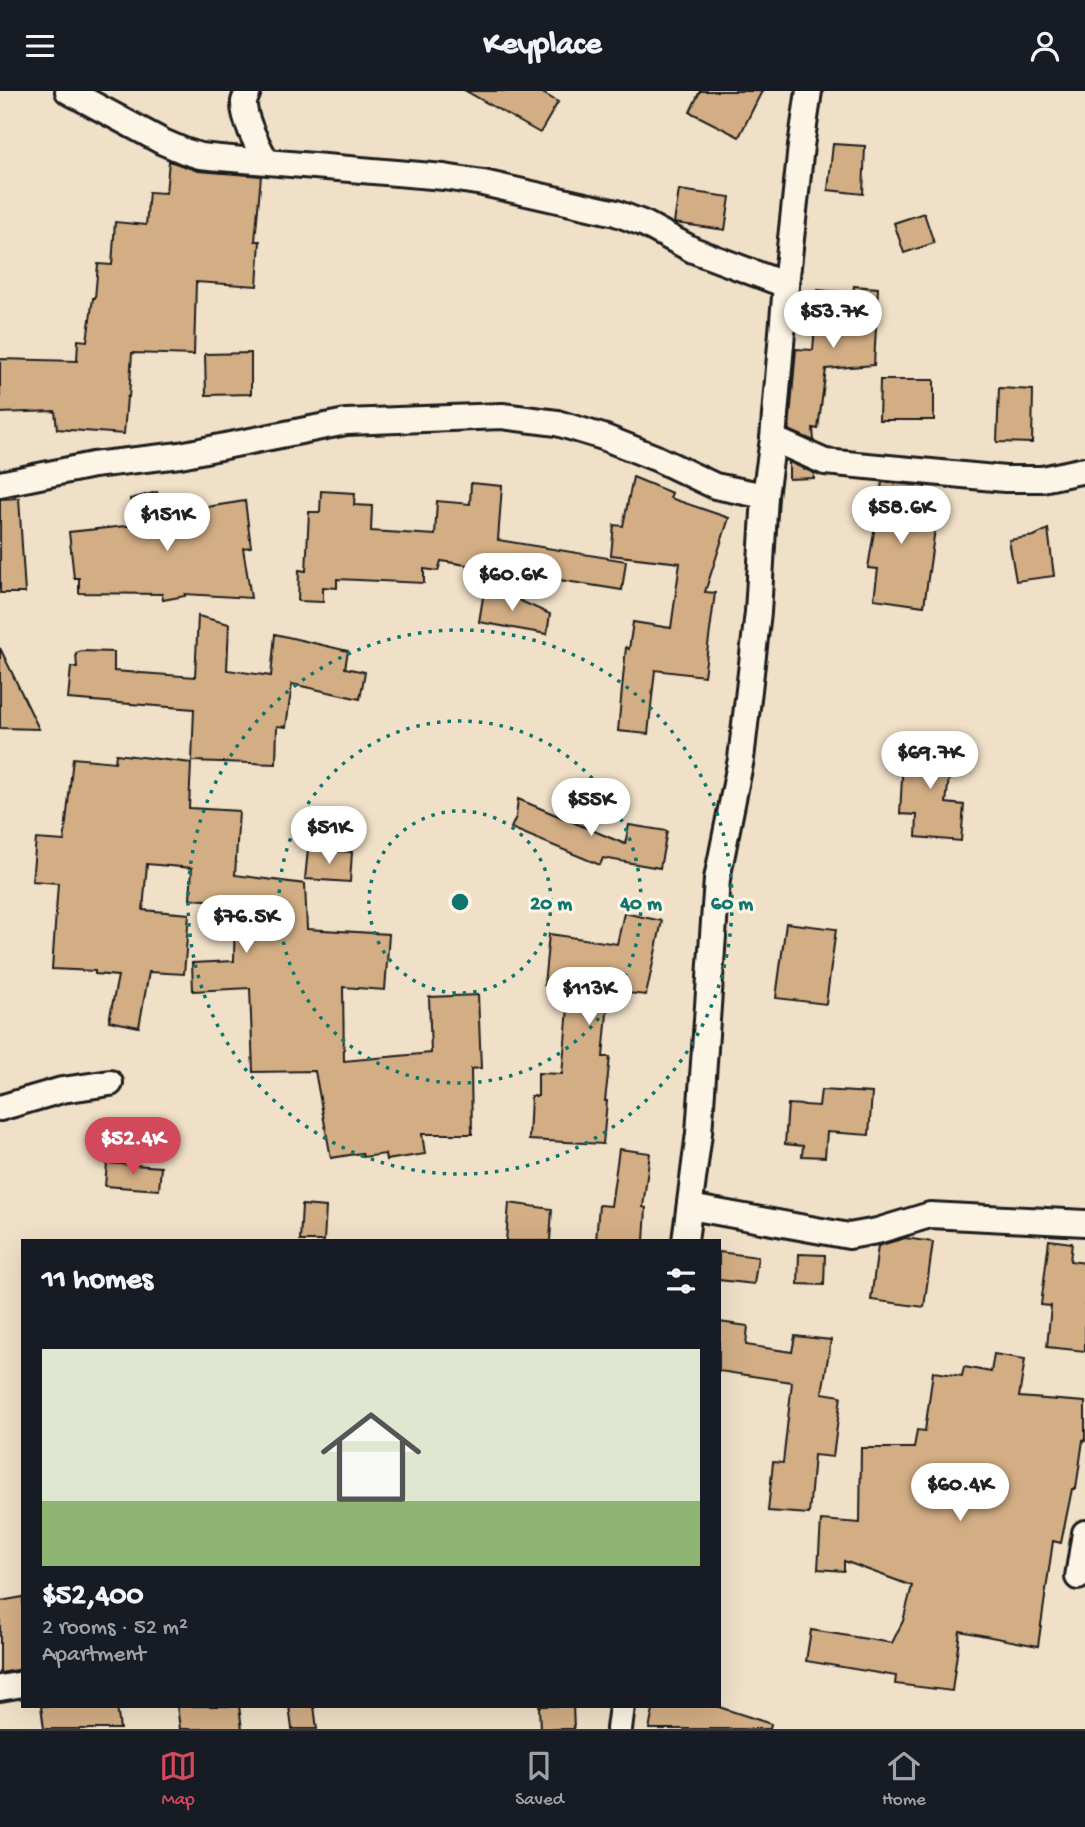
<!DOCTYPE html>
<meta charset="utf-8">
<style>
body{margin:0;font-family:"Gochi Hand",sans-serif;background:#20242c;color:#f1f3f6;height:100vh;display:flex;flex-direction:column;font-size:26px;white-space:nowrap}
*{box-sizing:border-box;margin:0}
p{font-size:23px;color:#9ea1a6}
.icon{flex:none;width:38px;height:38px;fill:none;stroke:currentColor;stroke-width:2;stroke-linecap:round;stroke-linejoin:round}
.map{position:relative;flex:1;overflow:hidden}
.sheet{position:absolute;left:21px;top:1148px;width:700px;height:469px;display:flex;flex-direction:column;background:#171b24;border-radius:0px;box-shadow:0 7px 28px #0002}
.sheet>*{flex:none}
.price{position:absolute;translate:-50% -60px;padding:0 16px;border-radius:24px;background:#fff;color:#222;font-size:23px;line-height:46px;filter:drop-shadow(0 2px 4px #0008)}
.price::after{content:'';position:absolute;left:50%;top:42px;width:21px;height:16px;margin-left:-10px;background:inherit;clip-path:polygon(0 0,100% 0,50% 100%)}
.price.active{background:#d1495b;color:#fff}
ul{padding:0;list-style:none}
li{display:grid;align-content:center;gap:14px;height:371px;padding:0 21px}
li span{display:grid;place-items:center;height:217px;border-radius:0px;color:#555}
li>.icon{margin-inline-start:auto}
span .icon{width:126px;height:126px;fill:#fffc;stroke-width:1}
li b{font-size:30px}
h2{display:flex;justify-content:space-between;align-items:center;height:84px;padding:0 21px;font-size:30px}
header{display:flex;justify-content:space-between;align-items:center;height:91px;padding:0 21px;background:#171b24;font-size:32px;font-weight:800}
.tab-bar{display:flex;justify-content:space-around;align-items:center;height:98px;border-top:2px solid #363941;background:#171b24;font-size:19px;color:#9ea1a6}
.tab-bar a{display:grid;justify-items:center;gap:4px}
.tab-bar .active{color:#d1495b}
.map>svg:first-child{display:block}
</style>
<header><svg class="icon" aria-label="menu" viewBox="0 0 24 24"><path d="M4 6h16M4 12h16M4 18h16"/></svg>Keyplace<svg class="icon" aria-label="person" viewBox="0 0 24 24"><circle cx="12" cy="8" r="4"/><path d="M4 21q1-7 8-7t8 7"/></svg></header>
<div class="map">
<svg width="1085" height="1638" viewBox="0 0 1085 1638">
<rect width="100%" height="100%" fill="#f0e0c8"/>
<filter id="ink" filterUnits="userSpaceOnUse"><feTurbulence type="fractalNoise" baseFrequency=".0143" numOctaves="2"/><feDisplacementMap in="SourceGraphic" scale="14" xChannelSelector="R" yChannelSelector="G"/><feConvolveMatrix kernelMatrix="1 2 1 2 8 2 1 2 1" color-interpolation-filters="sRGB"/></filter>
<g filter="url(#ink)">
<!-- building -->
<g fill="#d3ae85" stroke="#1c1c1c" stroke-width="2">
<polygon points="466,0 539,0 558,11 540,42"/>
<polygon points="700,0 762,0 739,46 690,21"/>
<polygon points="833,53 865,55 863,103 828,99"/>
<polygon points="169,70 198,80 261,85 255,150 260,150 257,195 196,191 194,264 132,262 129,306 127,306 124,343 57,338 55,320 0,322 0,268 77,270 78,249 87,250 93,207 95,207 98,173 112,174 115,131 146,134 149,101 166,102"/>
<polygon points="679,99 730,106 725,139 674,132"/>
<polygon points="924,122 934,152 904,162 894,132"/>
<polygon points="854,195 878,197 874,274 826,278 818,338 813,337 814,350 789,339 796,258 813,259 818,199 853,202"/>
<polygon points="251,262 251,303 206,304 205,263"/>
<polygon points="880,289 934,289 934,329 879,329"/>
<polygon points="999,297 1033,299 1032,352 997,351"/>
<polygon points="789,371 814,382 814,387 789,388"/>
<polygon points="633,386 672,402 670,407 729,427 705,501 715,502 704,585 655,579 648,643 618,640 626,556 629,558 633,531 671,537 680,472 611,464 614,434 623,435"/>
<polygon points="882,391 925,395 919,435 935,438 924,515 874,508 878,478 868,477"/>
<polygon points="471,392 502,395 498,449 626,470 622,499 441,470 438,480 424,478 424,492 337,488 337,497 323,496 323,511 298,510 299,479 306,480 309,421 320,421 321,400 355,402 354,414 372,415 371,440 435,444 437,410 470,413"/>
<polygon points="157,401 162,423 245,410 251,456 243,457 251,507 185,503 185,505 163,509 162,503 79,502 79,487 74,487 69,441 135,434 130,408"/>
<polygon points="19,407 25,502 0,502 0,408"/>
<polygon points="1048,438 1054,485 1016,490 1009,449 1034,445"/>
<polygon points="485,494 550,523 547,543 479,531"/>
<polygon points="198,525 229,533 227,579 271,585 275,543 348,560 345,577 365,581 360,608 292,593 286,636 277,635 276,673 192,670 194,618 68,608 71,576 77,577 76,562 82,560 114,561 114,580 195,586"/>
<polygon points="0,557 39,638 0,637"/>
<polygon points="947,650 947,686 949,686 946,712 964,714 961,750 916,746 917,724 900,723 904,651"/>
<polygon points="116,663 191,672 189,717 239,720 235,784 305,793 307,838 389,843 385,899 343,896 344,970 431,962 429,906 478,904 481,977 471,978 472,1043 422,1043 425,1063 386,1069 385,1063 363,1066 362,1062 331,1067 315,980 253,981 250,897 193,900 192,872 234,870 235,811 190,808 192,777 147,773 143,819 189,823 184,883 149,881 139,936 109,930 118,885 95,883 95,880 52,878 58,792 32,790 36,748 64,750 73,667 115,671"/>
<polygon points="518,708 625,753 629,734 667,740 660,777 603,767 600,774 511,737 516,726"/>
<polygon points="308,758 352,761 350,791 305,788"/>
<polygon points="624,822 662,830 646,904 609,900 603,966 610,966 605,1010 607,1010 603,1053 529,1049 531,1005 538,1005 538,982 562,983 570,896 544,894 549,843 617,853"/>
<polygon points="786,832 836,838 826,913 776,907"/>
<polygon points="821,999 872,1002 869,1044 827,1041 825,1066 802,1065 803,1055 785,1053 788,1013 819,1015"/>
<polygon points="619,1058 650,1062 643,1116 646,1117 644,1150 596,1150 599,1114 611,1115"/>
<polygon points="107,1072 161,1076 159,1099 105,1095"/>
<polygon points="509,1112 552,1118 550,1150 506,1150"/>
<polygon points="302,1114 326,1116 324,1150 300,1150"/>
<polygon points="905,1147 933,1151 924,1216 871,1209 878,1155"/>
<polygon points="1049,1149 1072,1152 1070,1170 1085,1172 1085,1260 1047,1256 1051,1215 1041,1214"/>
<polygon points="719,1161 758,1166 754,1193 719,1189"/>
<polygon points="799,1163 825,1164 824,1194 798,1193"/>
<polygon points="719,1231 748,1235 746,1254 792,1261 795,1245 831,1249 822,1302 841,1305 833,1366 814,1364 809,1423 768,1420 773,1371 783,1372 792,1291 719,1280"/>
<polygon points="994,1263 1025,1268 1019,1306 1085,1311 1085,1350 1083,1349 1076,1398 1072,1398 1061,1452 1053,1450 1038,1555 960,1540 952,1600 895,1593 896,1585 806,1570 811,1539 892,1552 903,1530 912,1495 844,1470 844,1480 818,1478 821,1429 860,1432 861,1357 914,1357 917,1339 925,1340 933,1281 962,1285 964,1276 991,1281"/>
<polygon points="23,1506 23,1578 0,1582 0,1510"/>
<polygon points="41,1615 117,1615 120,1638 44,1638"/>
<polygon points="177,1615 239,1615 242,1638 180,1638"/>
<polygon points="289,1615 314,1615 317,1638 292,1638"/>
<polygon points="539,1615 573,1615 574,1638 540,1638"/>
<polygon points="654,1615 716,1615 771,1633 770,1638 649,1638"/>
</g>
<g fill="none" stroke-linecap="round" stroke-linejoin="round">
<!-- minor casing -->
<g stroke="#1c1c1c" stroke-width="30">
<g id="minor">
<polyline points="68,0 163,51 184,60 200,65 220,67 444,86 483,92 616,122 645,133 693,159 786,194"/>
<path d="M 248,0 C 247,4 245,7 244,11 C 243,28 258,55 266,70"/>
<polyline points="773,348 825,371 1005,388 1042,388 1085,379"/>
<polyline points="0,393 93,374 180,364 346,331 502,325 557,332 603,346 656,367 715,395 765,405"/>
<polyline points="0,1017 62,999 110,992"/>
<polyline points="690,1116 849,1145 877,1140 930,1124 1085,1132"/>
<polyline points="685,1150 699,1042 717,788 741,668 758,521 765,405 773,348 786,194 801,55 809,0"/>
<polyline points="1078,1486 1085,1442"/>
<polyline points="0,1597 23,1593"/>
<polyline points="619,1638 622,1615"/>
</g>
</g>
<!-- minor -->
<use href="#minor" stroke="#fcf5e5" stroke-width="24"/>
</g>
</g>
<!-- distance rings -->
<g fill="none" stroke="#0f766e" stroke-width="3.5" stroke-dasharray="3.5 7">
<circle cx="460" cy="811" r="91"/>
<circle cx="460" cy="811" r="181"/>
<circle cx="460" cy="811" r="272"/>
</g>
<circle cx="460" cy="811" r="10" fill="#0f766e" stroke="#fcf5e5" stroke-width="3.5"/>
<g font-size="21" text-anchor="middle" font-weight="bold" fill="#0f766e" stroke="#fcf5e5" stroke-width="6" stroke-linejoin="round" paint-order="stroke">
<text x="551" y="818">20 m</text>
<text x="641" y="818">40 m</text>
<text x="732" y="818">60 m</text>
</g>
</svg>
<b class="price" style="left:833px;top:259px">$53.7K</b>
<b class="price" style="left:901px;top:455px">$58.6K</b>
<b class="price" style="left:167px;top:462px">$151K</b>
<b class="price" style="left:512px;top:522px">$60.6K</b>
<b class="price" style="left:930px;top:700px">$69.7K</b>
<b class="price" style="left:591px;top:747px">$55K</b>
<b class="price" style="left:329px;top:775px">$51K</b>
<b class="price" style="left:246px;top:864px">$76.5K</b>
<b class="price" style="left:589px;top:936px">$113K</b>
<b class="price active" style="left:133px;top:1086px">$52.4K</b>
<b class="price" style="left:960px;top:1432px">$60.4K</b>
<section class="sheet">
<h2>11 homes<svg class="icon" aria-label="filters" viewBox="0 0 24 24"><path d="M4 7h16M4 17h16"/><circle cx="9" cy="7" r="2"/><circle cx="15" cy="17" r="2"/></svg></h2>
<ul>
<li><span style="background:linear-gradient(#dfe7d0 70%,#8fb573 0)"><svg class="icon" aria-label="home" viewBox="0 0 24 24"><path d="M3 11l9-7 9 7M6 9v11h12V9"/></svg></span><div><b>$52,400</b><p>2 rooms · 52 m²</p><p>Apartment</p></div></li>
</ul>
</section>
</div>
<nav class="tab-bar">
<a class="active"><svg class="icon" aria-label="map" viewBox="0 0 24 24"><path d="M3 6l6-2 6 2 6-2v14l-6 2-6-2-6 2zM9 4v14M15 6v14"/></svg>Map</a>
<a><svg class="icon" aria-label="saved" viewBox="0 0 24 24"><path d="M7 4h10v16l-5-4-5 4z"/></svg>Saved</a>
<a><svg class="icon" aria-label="home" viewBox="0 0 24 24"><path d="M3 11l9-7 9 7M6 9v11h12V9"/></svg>Home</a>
</nav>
